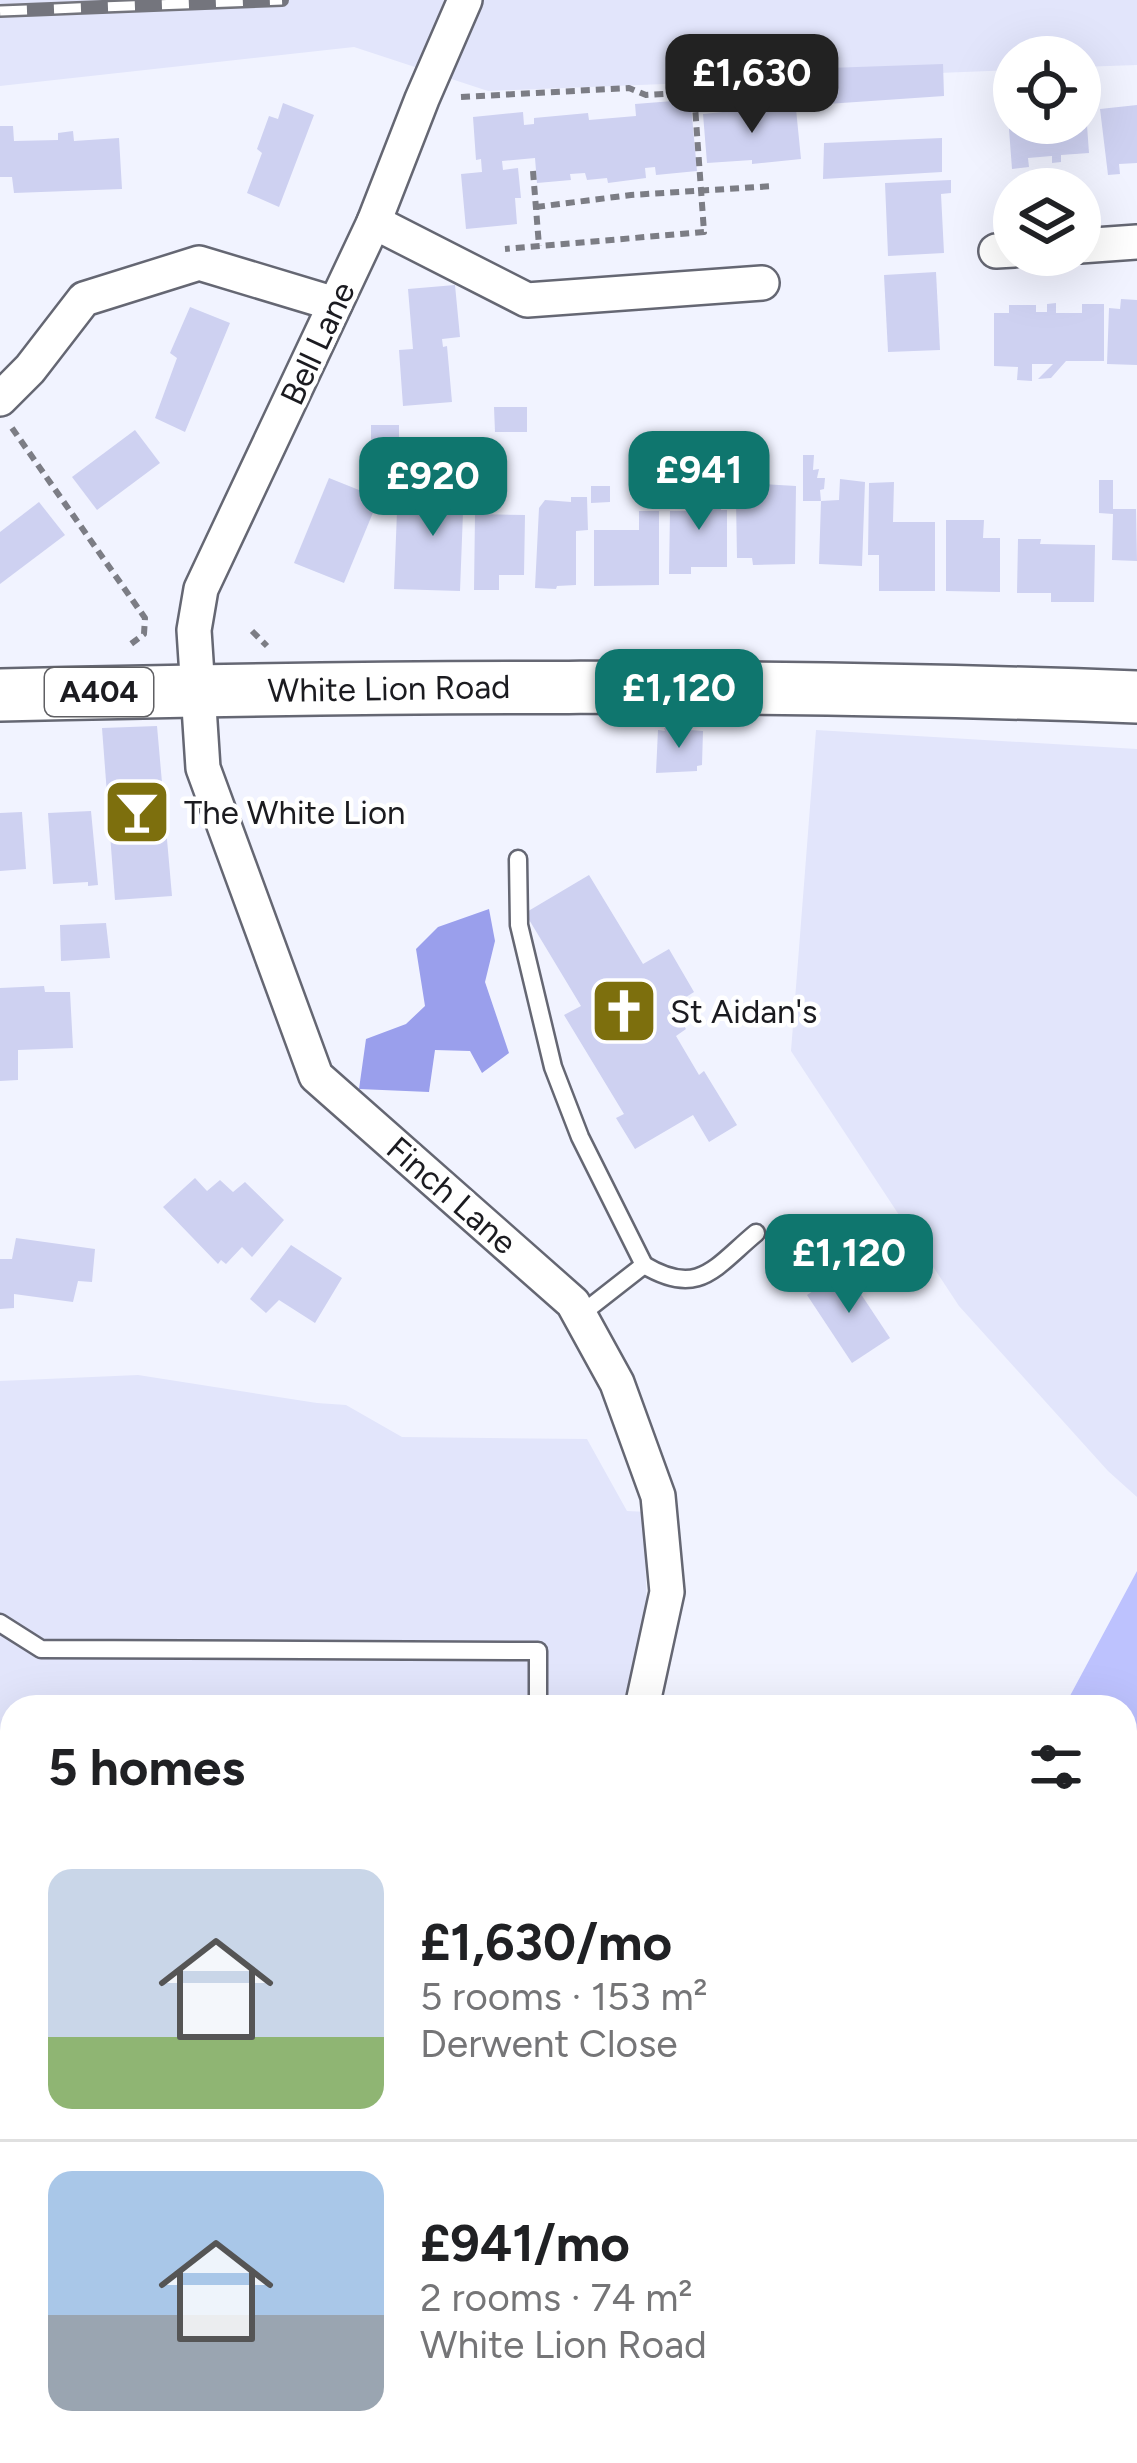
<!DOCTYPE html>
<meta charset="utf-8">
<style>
body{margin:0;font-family:Figtree,sans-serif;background:#f2f2f2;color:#202124;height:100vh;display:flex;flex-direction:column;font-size:45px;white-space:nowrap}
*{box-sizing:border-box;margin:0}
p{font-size:39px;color:#757577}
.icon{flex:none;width:66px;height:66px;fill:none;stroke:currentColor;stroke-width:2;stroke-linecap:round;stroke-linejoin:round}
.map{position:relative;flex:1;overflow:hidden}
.side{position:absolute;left:0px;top:1695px;width:1137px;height:768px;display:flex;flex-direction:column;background:#fff;border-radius:36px 36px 0 0;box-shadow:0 12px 48px #0002}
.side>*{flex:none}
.tools{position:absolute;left:993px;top:36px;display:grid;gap:24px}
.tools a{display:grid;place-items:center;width:108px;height:108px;border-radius:50%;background:#fff;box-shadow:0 12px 48px #0002;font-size:60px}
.price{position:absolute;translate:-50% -102px;padding:0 27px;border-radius:24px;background:#0f766e;color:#fff;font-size:39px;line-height:78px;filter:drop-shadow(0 3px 6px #0008)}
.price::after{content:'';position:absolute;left:50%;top:72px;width:36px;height:27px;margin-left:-18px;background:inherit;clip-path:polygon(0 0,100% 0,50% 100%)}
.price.active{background:#222;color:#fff}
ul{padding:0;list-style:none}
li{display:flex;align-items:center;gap:36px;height:300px;padding:0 48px}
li+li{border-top:3px solid #e0e0e0}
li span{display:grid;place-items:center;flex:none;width:336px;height:240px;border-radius:24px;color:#555}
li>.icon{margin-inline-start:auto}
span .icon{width:144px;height:144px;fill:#fffc;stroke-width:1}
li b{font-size:51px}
h2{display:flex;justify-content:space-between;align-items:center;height:144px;padding:0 48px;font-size:51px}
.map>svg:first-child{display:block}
</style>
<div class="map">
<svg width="1137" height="2463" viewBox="0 0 1137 2463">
<rect width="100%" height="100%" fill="#f1f3ff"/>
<!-- built -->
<g fill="#e2e5fb">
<polygon points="0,0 1137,0 1137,65 1080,67 1080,57 1014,57 1014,70 488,91 354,47 0,86"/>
<polygon points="816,730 1137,749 1137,1497 1108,1471 959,1306 791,1051"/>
<polygon points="138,1375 317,1403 346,1405 402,1437 587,1439 627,1511 648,1512 645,1552 647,1613 622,1707 12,1707 12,2451 479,2451 481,2463 0,2463 0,1381"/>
</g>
<!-- green -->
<polygon fill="#bdc2fe" points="1137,1571 1137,1737 1125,1736 1125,1707 1064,1707"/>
<!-- water -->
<polygon fill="#9a9fec" points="489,909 495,941 485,982 509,1053 482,1073 470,1051 435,1050 429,1092 359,1089 366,1039 406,1024 425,1006 416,949 438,927"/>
<!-- building -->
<g fill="#ced1f1">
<polygon points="943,64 944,96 827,104 828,68"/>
<polygon points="1080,97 1085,97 1089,153 1061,155 1061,162 1052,163 1052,156 1028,158 1029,167 1012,169 1007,103 1014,103 1014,123 1080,123"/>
<polygon points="673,101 673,106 691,105 697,171 656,175 655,167 645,168 646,178 608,183 607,178 587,180 585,173 570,174 571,180 537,183 535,158 502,161 503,170 518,168 521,198 515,198 517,224 466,229 461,174 482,172 481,159 476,160 473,117 523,112 524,125 534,124 534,118 588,113 589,120 636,116 635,104"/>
<polygon points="283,103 314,115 279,207 247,193 262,153 257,149 269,116 278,119"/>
<polygon points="1137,105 1137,163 1119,164 1120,174 1108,175 1100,109"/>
<polygon points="752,109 752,113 796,109 801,159 752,164 752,160 707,163 703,114"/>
<polygon points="0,126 13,126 14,141 58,140 58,133 73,131 74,141 119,138 122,189 14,193 12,177 0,177"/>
<polygon points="942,138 942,172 823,179 824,143"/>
<polygon points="951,180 951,193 941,194 944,253 888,256 885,183"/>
<polygon points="936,272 940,350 888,352 884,275"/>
<polygon points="455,285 460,337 442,339 443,347 447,346 452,402 403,406 399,350 413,349 408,289"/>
<polygon points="1121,299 1137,300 1137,365 1107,364 1109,308 1120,309"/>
<polygon points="1056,303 1056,313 1082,313 1082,304 1104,304 1104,361 1066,361 1051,378 1038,379 1053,364 1032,364 1032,381 1017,380 1018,367 994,366 994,313 1009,313 1009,305 1036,305 1036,312 1047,312 1047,304"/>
<polygon points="190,307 230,323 185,432 155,418 177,358 170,353"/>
<polygon points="494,407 527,407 527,432 495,432"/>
<polygon points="371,425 399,425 399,463 371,462"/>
<polygon points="135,430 160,463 97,510 72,477"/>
<polygon points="803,455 814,455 813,470 819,469 817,478 825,478 824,489 820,490 821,501 839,500 840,479 865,482 862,566 819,564 821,501 803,501"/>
<polygon points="464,475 479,475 477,512 463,512 460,591 394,589 397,511 411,511 414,493 464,493"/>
<polygon points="329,478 379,498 344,583 294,563"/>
<polygon points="1099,480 1113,480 1113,509 1136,509 1137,561 1112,560 1113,514 1099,513"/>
<polygon points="894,482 893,522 935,522 935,591 879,591 879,555 868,555 869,483"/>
<polygon points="748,483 796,486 795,564 753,565 752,558 737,558 736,500 741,501 741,488"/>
<polygon points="591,486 610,486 610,502 591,503"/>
<polygon points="691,486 722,487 721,510 727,510 727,567 691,567 691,574 669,574 670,511 691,511"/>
<polygon points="571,497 587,497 588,530 576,531 576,585 557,586 556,589 535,588 539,508 545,500 571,502"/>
<polygon points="39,502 65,535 0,584 0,532"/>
<polygon points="639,511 659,511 659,585 594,586 594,530 639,530"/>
<polygon points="475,514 525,515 524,575 499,575 499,590 474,590"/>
<polygon points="946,520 984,520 983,538 1000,538 1000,592 946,591"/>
<polygon points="1018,539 1041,539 1040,544 1095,545 1094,602 1051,602 1051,593 1017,593"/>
<polygon points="157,726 172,896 115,900 102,728"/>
<polygon points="664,728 703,731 702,765 697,766 697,771 656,773 658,730 665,731"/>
<polygon points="91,811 98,885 88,886 88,882 53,884 48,813"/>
<polygon points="22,812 26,869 0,871 0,813"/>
<polygon points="589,875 643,964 669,949 694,992 672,1006 686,1029 676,1036 699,1075 704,1071 737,1125 709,1142 693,1115 635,1149 616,1118 624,1114 564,1015 581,1006 525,913"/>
<polygon points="106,923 110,958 61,961 60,925"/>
<polygon points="44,986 45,992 70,992 73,1048 18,1050 18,1080 0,1081 0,988"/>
<polygon points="195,1178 207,1191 220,1180 233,1192 245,1182 284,1220 252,1257 242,1247 226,1264 221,1260 218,1264 163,1207"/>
<polygon points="16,1238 95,1249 92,1282 78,1281 73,1302 14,1294 14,1308 0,1309 0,1259 12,1259"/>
<polygon points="291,1245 342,1278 315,1323 279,1300 266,1313 250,1299"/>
<polygon points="845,1270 890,1338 852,1363 807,1295"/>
</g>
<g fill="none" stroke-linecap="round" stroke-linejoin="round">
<!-- service casing -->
<g stroke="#656773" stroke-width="21">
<g id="service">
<polyline points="518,859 519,925 553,1067 580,1137 644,1265 580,1315"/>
<path d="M 644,1265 C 699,1298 715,1267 756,1233"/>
<polyline points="0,1623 41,1649 538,1651 538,1707"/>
<polyline points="0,1910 12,1910"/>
<polyline points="0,2305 12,2306"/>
<polyline points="49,2463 50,2451"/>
<polyline points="244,2463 245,2451"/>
</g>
</g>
<!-- minor casing -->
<g stroke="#656773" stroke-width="38">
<g id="minor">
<polyline points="465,0 422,99 374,222 201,589 194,630 203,768 316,1076 573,1303 617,1383 658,1496 667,1592 642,1707"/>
<polyline points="374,222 527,300 762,283"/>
<polyline points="1080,246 1137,242"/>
<polyline points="996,251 1014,250"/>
<polyline points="0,399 30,369 84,299 199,263 335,304"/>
<polyline points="496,2451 499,2463"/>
</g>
</g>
<!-- primary casing -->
<g stroke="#656773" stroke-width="56">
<path id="primary" d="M 0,695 C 379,686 758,683 1137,697"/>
</g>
<!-- path -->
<g stroke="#7c7d85" stroke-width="6" stroke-dasharray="9 6" stroke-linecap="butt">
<polyline points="461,97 629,88 646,95 694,92 704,232 505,249"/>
<polyline points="533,171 539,246"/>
<polyline points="536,207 631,195 774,186"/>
<polyline points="12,428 145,618 144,634 127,647"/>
<polyline points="252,631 267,646"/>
</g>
<!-- service -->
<use href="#service" stroke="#fff" stroke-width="16"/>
<!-- minor -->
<use href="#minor" stroke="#fff" stroke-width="33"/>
<!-- primary -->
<use href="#primary" stroke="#fff" stroke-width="51"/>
<!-- rail casing -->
<g stroke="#74757d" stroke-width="14">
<polyline id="rail" points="0,11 282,0"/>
</g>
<!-- rail -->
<use href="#rail" stroke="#fff" stroke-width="9" stroke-dasharray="27" stroke-linecap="butt"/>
</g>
<!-- icons -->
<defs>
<g id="bar-square" transform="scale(3.45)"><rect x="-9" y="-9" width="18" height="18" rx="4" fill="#7d6f0d" stroke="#fff"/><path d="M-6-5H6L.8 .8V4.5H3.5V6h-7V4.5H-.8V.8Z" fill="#fff"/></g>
<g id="church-square" transform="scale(3.45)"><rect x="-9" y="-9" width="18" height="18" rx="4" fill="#7d6f0d" stroke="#fff"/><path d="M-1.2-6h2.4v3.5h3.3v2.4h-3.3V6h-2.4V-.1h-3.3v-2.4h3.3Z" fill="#fff"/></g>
</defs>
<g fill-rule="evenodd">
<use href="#bar-square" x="137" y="812"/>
<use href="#church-square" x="624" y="1011"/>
</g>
<g text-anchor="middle" stroke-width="9" stroke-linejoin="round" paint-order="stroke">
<!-- shield labels -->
<rect fill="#fff" stroke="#5f5f63" stroke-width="3" x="45" y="668" width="108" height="48" rx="9"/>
<g font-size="30" font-weight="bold" fill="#1b1b20">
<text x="99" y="702">A404</text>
</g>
<!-- street labels -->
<g font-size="33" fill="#1b1b20" stroke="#fff">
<text transform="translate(317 343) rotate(-65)" y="12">Bell Lane</text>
<text transform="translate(389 688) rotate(-1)" y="12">White Lion Road</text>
<text transform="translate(452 1195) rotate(41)" y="12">Finch Lane</text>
</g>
<!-- poi labels -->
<g font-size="33" fill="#1b1b20" stroke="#fff" text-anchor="start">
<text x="184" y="824">The White Lion</text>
<text x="670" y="1023">St Aidan's</text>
</g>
</g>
</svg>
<div class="tools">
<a><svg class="icon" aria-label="locate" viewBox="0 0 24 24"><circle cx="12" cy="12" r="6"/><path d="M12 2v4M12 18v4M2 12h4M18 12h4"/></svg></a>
<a><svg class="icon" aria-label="layers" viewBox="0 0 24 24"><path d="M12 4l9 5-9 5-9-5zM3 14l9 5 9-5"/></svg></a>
</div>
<b class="price active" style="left:752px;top:136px">£1,630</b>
<b class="price" style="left:699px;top:533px">£941</b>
<b class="price" style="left:433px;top:539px">£920</b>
<b class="price" style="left:679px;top:751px">£1,120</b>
<b class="price" style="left:849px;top:1316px">£1,120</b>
<section class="side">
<h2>5 homes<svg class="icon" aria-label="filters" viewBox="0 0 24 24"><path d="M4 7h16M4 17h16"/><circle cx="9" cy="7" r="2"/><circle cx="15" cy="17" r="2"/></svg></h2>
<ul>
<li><span style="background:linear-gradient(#c9d6e8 70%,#8fb573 0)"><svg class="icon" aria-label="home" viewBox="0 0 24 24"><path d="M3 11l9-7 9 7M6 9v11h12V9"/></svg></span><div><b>£1,630/mo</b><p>5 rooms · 153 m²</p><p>Derwent Close</p></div></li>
<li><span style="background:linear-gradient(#a9c7e8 60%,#9aa5b1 0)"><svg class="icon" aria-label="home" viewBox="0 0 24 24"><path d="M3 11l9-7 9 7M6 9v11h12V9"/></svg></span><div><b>£941/mo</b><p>2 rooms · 74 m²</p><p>White Lion Road</p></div></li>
</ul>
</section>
</div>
